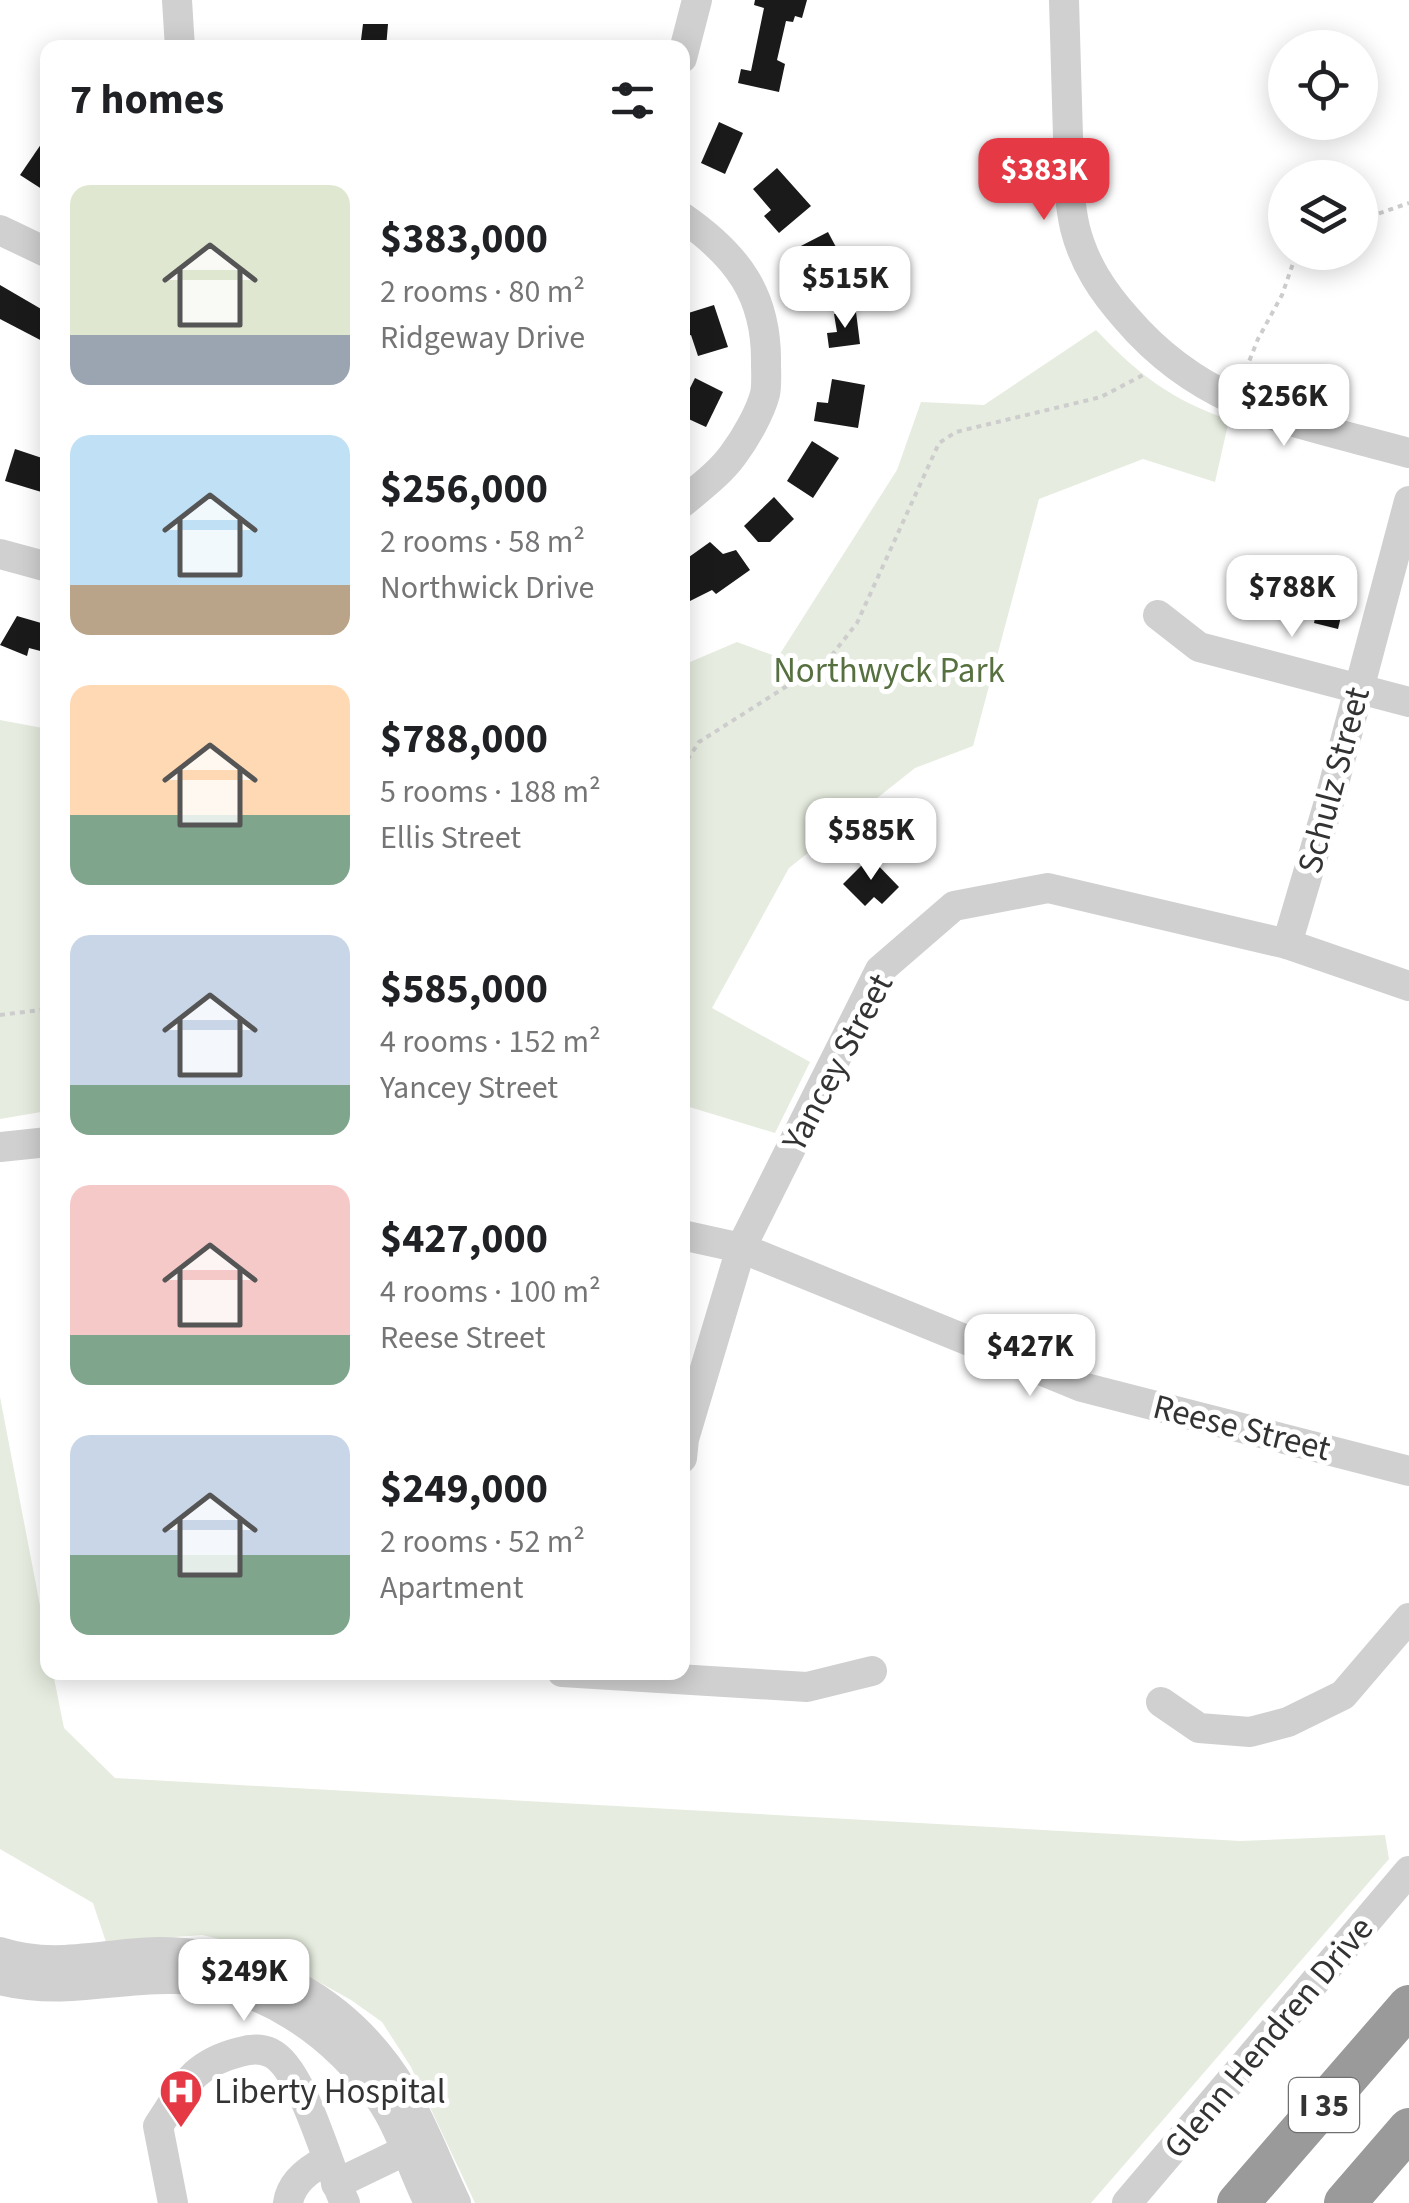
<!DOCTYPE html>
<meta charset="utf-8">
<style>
body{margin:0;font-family:"Source Sans 3",sans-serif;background:#f6f6f6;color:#202124;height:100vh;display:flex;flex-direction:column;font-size:38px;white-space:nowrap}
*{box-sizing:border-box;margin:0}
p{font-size:32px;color:#757577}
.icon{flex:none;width:55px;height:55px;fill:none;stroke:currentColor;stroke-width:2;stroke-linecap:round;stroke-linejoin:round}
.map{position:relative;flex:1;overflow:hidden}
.details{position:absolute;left:40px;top:40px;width:650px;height:1640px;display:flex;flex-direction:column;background:#fff;border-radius:20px;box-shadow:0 5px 25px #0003}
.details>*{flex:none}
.fabs{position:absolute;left:1268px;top:30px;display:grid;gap:20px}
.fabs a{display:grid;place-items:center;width:110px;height:110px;border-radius:50%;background:#fff;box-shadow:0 5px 25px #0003;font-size:50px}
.price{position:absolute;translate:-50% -85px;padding:0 22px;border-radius:20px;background:#fff;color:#222;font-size:32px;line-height:65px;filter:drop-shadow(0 2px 5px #0008)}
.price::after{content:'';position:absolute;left:50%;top:60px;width:30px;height:22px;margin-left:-15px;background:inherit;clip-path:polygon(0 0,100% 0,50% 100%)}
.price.on{background:#e63946;color:#fff}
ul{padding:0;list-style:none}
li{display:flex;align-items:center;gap:30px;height:250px;padding:0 30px}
li span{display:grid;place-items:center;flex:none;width:280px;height:200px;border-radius:20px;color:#555}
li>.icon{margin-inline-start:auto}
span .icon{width:120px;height:120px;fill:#fffc;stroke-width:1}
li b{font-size:42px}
h2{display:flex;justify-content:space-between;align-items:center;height:120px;padding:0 30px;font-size:42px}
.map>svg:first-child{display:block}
</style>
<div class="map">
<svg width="1409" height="2203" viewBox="0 0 1409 2203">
<rect width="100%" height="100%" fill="#fff"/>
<!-- green -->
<g fill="#e6ecdf">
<path d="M 1096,330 C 1140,376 1169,398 1229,420 L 1215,482 L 1143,459 L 1039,499 L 973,746 L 915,768 L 789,868 L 712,1008 L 810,1062 L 775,1133 L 683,1105 L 683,665 L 737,642 L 778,657 L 897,470 L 921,402 L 984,405 Z"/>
<polygon points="0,720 48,729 47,1111 0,1119"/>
<polygon points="0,1397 47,1642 48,1672 53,1673 64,1728 115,1778 1240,1841 1385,1835 1389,1859 1091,2203 475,2203 411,2067 382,2022 351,2000 258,1948 202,1935 106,1942 93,1903 0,1849"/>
</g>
<!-- building -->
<g fill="#1a1a1a">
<polygon points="755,0 807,0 802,18 795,16 793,22 786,21 777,60 785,64 779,92 738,83 741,69 751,71 764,8 754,5"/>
<polygon points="363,24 388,24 386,48 360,48"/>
<polygon points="719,122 743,133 725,174 701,163"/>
<polygon points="48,134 48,193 20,175"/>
<polygon points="777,168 811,206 779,233 764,216 771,210 753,189"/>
<polygon points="828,232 846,266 811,284 793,250"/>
<polygon points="0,285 48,313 48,344 0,319"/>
<polygon points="714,305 728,347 698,356 691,335 682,338 682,315"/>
<polygon points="856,312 860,344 829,348 827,333 837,332 834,314"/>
<polygon points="695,378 723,392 706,427 682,416 682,404"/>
<polygon points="832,379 865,385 858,428 814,421 817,402 828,403"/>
<polygon points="812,441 839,458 813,498 787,481"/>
<polygon points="15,449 48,460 48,494 5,481"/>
<polygon points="774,497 794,519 770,542 758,542 744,526"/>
<polygon points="710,542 723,554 736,550 750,570 716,594 712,590 682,605 682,562"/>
<polygon points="1308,578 1348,587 1338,629 1314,623 1315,618 1299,614"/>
<polygon points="17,616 48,625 48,653 29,648 27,656 0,645"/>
<polygon points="870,857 899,887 882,904 874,897 865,906 843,884"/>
</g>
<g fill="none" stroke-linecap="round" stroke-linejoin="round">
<!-- path -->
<g stroke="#cdcdcd" stroke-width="4" stroke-dasharray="5 5" stroke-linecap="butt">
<polyline points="1360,220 1409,203"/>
<polyline points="1242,379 1258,339 1282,295 1297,252"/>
<polyline points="682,768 699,742 828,660 857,623 939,443 956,432 1101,397 1147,373"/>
<polyline points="0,1015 48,1009"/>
</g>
<!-- minor -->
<g stroke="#d0d0d0" stroke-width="30">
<polyline points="177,0 180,48"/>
<path d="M 1064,0 C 1065,46 1067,91 1068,137 C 1069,167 1068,198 1075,228 C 1084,264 1103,292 1127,319 C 1206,411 1298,422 1409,453"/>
<polyline points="682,58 697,0"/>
<path d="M 682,217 C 737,255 767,295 766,363 C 766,372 767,385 765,394 C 760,413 745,439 733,455 C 720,473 700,488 682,503"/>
<polyline points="0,230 48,253"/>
<polyline points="0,554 48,567"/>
<polyline points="1158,615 1199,647 1409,702"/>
<polyline points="1287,944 1329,802 1409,501"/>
<polyline points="0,1147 48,1142"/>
<polyline points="682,1235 741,1248 1082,1387 1409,1471"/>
<polyline points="682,1458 684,1439 741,1248 880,970 954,906 1048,888 1287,944 1409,986"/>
<polyline points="562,1672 807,1687 872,1671"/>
<polyline points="1161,1702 1199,1728 1250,1732 1288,1722 1343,1695 1409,1618"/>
<path d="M 0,1952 C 56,1970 102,1953 158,1952 C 261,1951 352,2004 404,2092 C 424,2127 439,2167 456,2203"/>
<path d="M 0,1980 C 65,1996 113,1977 176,1979 C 259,1981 333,2032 380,2099 C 400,2127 413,2171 429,2203"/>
<polyline points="336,2184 419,2144"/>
<path d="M 173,2203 L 158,2126 C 184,2087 192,2064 240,2052 C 250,2049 261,2048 271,2053 C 303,2068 328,2168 345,2203"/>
<path d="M 288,2203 C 291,2182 309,2169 327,2160"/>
<polyline points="1127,2203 1409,1871"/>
</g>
<!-- highway -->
<g stroke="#9a9a9a" stroke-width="42">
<polyline points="1238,2203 1409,2006"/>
<polyline points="1345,2203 1409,2129"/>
</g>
</g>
<!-- icons -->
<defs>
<g id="hospital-pin" transform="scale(2.25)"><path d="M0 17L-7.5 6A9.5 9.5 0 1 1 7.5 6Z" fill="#e63946" stroke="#fff"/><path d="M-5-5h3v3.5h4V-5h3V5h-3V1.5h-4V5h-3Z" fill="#fff"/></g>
</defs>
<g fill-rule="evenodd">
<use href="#hospital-pin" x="181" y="2091"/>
</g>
<g text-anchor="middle" stroke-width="10" stroke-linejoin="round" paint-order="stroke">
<!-- shield labels -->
<rect fill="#fff" stroke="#707070" stroke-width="2.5" x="1289" y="2078" width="70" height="54" rx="8"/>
<g font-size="32" font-weight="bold" fill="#333">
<text x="1324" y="2116">I 35</text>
</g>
<!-- park labels -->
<g font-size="35" fill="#56703f" stroke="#fff">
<text x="889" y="682">Northwyck Park</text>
</g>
<!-- street labels -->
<g font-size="35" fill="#333" stroke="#fff">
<text transform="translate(1333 780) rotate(-75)" y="12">Schulz Street</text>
<text transform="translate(837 1062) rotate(-62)" y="12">Yancey Street</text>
<text transform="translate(1242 1427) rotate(14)" y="12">Reese Street</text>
<text transform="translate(1268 2037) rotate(-50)" y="12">Glenn Hendren Drive</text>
</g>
<!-- poi labels -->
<g font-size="35" fill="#333" stroke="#fff" text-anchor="start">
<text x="214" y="2103">Liberty Hospital</text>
</g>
</g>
</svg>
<div class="fabs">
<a><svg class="icon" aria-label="locate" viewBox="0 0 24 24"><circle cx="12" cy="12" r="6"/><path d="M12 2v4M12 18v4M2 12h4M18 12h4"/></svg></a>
<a><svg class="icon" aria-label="layers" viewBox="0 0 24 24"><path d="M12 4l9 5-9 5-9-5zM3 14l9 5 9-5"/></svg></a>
</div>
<b class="price on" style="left:1044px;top:223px">$383K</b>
<b class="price" style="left:845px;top:331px">$515K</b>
<b class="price" style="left:1284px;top:449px">$256K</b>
<b class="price" style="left:1292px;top:640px">$788K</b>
<b class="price" style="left:871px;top:883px">$585K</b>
<b class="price" style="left:1030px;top:1399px">$427K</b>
<b class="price" style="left:244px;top:2024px">$249K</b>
<section class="details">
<h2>7 homes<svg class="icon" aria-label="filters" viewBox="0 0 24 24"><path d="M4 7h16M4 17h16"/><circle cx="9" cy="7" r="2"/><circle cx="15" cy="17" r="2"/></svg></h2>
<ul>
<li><span style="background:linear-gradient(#dfe7d0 75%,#9aa5b1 0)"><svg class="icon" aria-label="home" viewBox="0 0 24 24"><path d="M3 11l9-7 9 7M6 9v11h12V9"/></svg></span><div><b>$383,000</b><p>2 rooms · 80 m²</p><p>Ridgeway Drive</p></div></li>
<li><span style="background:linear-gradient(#bfe0f5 75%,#b9a48a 0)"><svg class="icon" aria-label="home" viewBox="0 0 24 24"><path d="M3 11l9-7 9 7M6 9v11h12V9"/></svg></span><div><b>$256,000</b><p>2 rooms · 58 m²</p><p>Northwick Drive</p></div></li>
<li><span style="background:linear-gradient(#ffd9b3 65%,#7fa58c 0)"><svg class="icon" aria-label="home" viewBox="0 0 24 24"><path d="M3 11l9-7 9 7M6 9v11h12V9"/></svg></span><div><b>$788,000</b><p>5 rooms · 188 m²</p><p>Ellis Street</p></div></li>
<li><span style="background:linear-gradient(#c9d6e8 75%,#7fa58c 0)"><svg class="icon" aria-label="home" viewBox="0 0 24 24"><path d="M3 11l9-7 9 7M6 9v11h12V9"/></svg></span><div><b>$585,000</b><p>4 rooms · 152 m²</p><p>Yancey Street</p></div></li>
<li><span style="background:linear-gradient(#f6c9c9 75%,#7fa58c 0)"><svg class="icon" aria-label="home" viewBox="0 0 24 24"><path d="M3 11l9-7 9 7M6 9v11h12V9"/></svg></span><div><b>$427,000</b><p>4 rooms · 100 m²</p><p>Reese Street</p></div></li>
<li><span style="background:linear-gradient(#c9d6e8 60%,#7fa58c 0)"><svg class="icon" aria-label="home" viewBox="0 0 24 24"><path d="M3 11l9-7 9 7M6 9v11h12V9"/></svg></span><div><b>$249,000</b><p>2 rooms · 52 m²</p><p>Apartment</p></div></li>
</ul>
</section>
</div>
